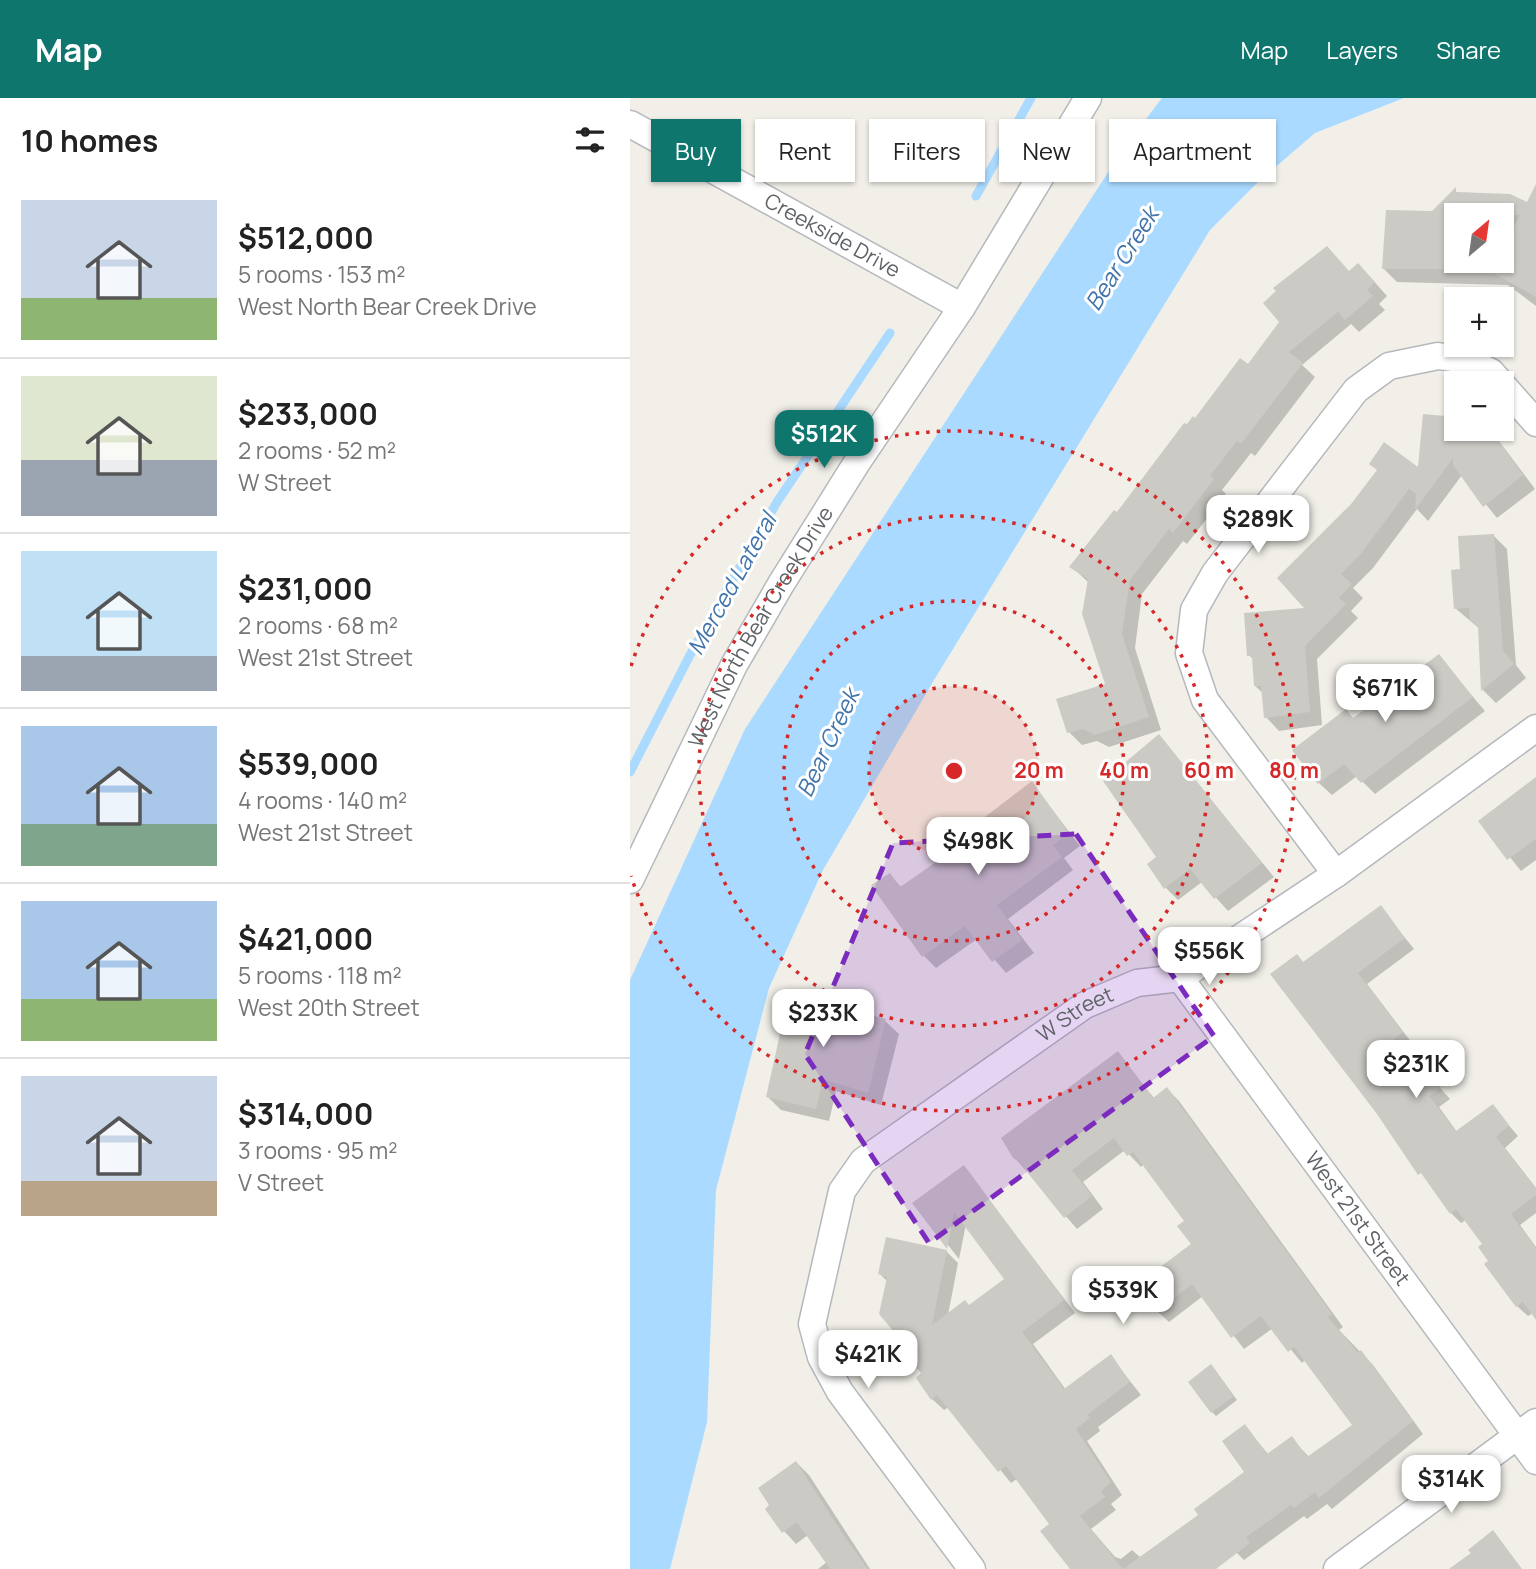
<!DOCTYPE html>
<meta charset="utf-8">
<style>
body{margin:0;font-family:Manrope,sans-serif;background:#f2f2f2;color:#222;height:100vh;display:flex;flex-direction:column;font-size:26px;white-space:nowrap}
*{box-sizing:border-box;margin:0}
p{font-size:23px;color:#767676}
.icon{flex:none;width:38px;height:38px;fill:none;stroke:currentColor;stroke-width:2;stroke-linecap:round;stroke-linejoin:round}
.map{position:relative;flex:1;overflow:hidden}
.side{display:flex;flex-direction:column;background:#fff;width:630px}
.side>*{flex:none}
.hud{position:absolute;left:21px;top:21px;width:665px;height:63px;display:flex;gap:14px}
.needle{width:46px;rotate:29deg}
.controls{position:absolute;left:814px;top:105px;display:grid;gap:14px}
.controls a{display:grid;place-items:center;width:70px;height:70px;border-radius:0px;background:#fff;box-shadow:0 2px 5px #0004;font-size:35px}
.price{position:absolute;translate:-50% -60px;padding:0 16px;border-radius:14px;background:#fff;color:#222;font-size:23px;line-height:46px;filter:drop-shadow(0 2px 4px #0008)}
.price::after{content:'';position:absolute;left:50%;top:42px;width:21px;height:16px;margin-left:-10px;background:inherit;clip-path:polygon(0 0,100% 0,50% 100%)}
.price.active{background:#0f766e;color:#fff}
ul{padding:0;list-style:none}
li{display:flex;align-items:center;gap:21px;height:175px;padding:0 21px}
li+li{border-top:2px solid #e0e0e0}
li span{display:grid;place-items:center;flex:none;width:196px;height:140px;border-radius:0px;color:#555}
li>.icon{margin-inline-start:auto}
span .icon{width:84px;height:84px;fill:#fffc;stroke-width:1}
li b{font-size:30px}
h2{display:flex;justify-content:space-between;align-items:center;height:84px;padding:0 21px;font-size:30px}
.pill{padding:0 24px;border-radius:0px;background:#fff;box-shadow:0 2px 5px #0004;font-size:24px;line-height:63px}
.pill.active{background:#0f766e;color:#fff}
header{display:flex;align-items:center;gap:42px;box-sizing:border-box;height:98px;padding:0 35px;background:#0f766e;color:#fff}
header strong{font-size:33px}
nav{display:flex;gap:38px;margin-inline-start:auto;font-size:24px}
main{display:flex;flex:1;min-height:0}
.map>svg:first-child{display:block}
</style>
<header>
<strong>Map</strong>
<nav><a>Map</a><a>Layers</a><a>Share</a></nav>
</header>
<main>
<section class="side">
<h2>10 homes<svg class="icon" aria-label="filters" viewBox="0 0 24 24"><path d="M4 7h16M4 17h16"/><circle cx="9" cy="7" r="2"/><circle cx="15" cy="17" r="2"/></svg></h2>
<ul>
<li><span style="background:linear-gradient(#c9d6e8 70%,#8fb573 0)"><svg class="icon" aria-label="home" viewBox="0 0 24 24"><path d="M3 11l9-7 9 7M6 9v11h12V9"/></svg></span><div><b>$512,000</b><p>5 rooms · 153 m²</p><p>West North Bear Creek Drive</p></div></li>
<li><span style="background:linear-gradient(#dfe7d0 60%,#9aa5b1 0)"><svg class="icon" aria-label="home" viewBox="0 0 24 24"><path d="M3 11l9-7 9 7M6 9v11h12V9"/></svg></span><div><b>$233,000</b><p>2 rooms · 52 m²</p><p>W Street</p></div></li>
<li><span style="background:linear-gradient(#bfe0f5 75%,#9aa5b1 0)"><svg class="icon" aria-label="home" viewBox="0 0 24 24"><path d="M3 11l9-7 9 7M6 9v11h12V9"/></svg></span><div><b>$231,000</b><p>2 rooms · 68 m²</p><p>West 21st Street</p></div></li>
<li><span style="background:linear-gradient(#a9c7e8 70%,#7fa58c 0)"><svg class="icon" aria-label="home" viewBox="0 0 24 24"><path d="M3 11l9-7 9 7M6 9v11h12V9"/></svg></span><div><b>$539,000</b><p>4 rooms · 140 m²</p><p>West 21st Street</p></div></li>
<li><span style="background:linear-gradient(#a9c7e8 70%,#8fb573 0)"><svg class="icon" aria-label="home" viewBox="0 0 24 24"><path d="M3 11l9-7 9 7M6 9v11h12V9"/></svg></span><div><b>$421,000</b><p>5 rooms · 118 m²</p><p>West 20th Street</p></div></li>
<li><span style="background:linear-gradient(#c9d6e8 75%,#b9a48a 0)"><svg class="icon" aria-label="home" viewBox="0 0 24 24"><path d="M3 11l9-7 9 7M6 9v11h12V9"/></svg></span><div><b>$314,000</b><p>3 rooms · 95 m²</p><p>V Street</p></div></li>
</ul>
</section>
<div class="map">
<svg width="906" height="1471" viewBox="0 0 906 1471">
<rect width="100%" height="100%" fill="#f1efe8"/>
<!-- water -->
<polygon fill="#aadaff" points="532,0 774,0 685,35 627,85 580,132 304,582 193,772 139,890 86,1092 77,1324 40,1471 0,1471 0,882 115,631 496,47"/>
<!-- shadow -->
<g fill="#0003" fill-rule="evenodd">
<path d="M 758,113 L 906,115 L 906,208 L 878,187 L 767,184 L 754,171 ZM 826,117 L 872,117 L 872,163 L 826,163 Z"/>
<polygon points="720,175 741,180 757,198 749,206 755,212 729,234 721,226 672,267 685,279 625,358 621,355 592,392 596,396 557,446 553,443 512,496 505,550 531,632 479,649 467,643 452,647 439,634 477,587 459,485 442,469 557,329"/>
<polygon points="826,321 826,331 860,331 905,391 867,420 832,377 798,423 787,411 743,470 723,490 733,500 721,513 728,520 687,561 692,627 649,633 636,619 634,596 625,588 624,562 619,557 678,511 790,372"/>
<polygon points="864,438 877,451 886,567 896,580 866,605 853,592 850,531 825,510 832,473"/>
<polygon points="809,559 855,613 745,696 727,678 702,697 689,685 716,613 724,621"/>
<polygon points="529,639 644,779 598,813 572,784 548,802 535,789 528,759"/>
<polygon points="402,685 450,748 434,760 443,772 378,821 404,855 376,875 347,841 306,870 294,858 260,777 272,790 338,745"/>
<polygon points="906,685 906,762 891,773 851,723"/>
<polygon points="750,809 784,851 737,886 782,945 773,953 792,979 797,975 820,1001 809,1009 827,1034 863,1009 888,1038 875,1050 906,1090 906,1115 890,1127 906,1149 906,1219 903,1215 898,1218 887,1208 860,1163 854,1146 836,1122 831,1125 821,1115 674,866"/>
<polygon points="161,893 211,905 219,913 255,923 269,936 251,1007 206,993 199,1023 151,1012 138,999"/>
<polygon points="488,956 524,1000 537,991 549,1003 713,1229 709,1232 743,1267 793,1336 702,1411 697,1406 677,1421 674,1418 614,1462 602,1450 572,1471 441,1471 422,1426 387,1381 381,1385 319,1309 314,1312 302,1301 293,1275 278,1248 258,1184 250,1176 316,1153 328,1165 318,1217 340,1209 376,1182 336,1126 329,1161 285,1105 334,1069 445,1215 403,1246 436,1292 481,1259 511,1297 468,1329 470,1333 457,1343 492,1397 481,1406 486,1412 461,1431 485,1459 491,1461 502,1452 511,1460 570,1417 617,1374 614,1328 639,1357 662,1341 679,1359 724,1327 676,1261 672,1265 643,1230 614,1251 573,1198 539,1224 527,1213 564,1147 556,1124 514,1066 511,1069 495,1052 453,1084 473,1111 447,1131 384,1059"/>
<polygon points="585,1272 607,1302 586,1318 582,1314"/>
<polygon points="166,1364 179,1377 240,1471 188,1471 197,1464 178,1437 166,1446 154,1433 130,1390"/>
</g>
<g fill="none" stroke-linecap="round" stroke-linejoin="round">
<!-- stream -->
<g stroke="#aadaff" stroke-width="9">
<polyline points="346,98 401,0"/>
<polyline points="0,674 60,557 147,404 260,235"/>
</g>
</g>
<!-- building -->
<g fill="#cccac5">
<polygon points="906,86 906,199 860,173 865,163 872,163 872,151 890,117 826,117 826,171 752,171 756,112 802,113 826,89 826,94 880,96 897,104"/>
<polygon points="697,148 719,173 728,165 745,184 737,192 743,198 715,222 708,214 659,254 673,265 611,346 607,343 580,378 584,381 543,435 539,431 500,482 492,536 519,619 465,637 453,631 437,635 426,601 475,586 452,516 458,481 439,469 484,412 487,414 554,325 557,326 563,318 565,320 610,260 618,266 649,224 633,205 646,193 643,190"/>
<polygon points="793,316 826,319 826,331 860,331 893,377 853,409 823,367 823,360 785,412 786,396 779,391 730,457 711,476 722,486 709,500 716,506 675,548 680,614 634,620 631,588 624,588 622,558 617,558 614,515 674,510 647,480 721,406 747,372 739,366 754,344 788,369"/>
<polygon points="864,436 873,552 884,566 851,593 848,528 840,523 839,510 824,511 821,472 830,471 828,438"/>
<polygon points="809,556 843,599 731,685 714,666 688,686 662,652 716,611 723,620"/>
<polygon points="529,636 632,765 584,801 560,771 534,791 517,766 526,759 473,683"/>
<polygon points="906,679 906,741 877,762 848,723"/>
<polygon points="402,683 439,735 423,747 432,759 367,807 392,842 362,864 335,828 292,859 241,787 260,775 270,789 335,744 330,738"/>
<polygon points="751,807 775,840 728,875 773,934 763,942 790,978 797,973 811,990 799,998 826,1033 863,1006 879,1027 866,1039 906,1091 906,1097 881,1116 906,1150 906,1222 893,1204 886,1209 854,1166 858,1163 848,1149 852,1146 826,1111 820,1116 791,1075 788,1077 747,1016 640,876 667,856 673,864"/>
<polygon points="160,891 211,903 209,909 256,921 238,995 193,981 186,1011 136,999"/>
<polygon points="488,953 523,1000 537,989 702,1216 698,1219 728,1255 731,1252 783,1323 689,1400 685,1394 664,1410 661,1407 616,1439 620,1445 586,1471 440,1471 410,1433 419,1426 376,1368 368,1374 307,1297 301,1302 286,1280 291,1275 269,1252 275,1247 249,1216 257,1179 248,1176 256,1139 317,1152 302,1227 335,1202 339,1207 374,1181 324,1114 317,1151 282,1105 334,1067 434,1202 392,1234 434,1291 481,1256 500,1284 457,1317 460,1320 446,1331 481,1384 471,1393 475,1399 450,1418 493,1471 568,1417 564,1411 614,1374 592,1343 615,1326 637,1356 662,1338 677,1359 722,1327 664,1249 658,1254 631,1218 601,1240 562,1186 526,1214 506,1187 561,1146 547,1128 554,1123 503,1054 497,1058 484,1040 442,1072 462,1098 434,1120 389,1064 383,1060 371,1040"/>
<polygon points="581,1266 604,1298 581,1315 558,1284"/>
<polygon points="166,1363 212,1435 238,1471 200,1471 167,1424 152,1435 135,1411 139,1407 128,1390"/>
<polygon points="863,1432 892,1471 819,1471 841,1455 838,1452"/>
</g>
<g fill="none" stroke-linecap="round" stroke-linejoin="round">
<!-- street casing -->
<g stroke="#b5b8bc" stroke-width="29">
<g id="street">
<path id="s1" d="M 0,26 L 332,209"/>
<polyline points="706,776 575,602 559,555 564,512 585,475 726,292 759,268 808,258 835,262 861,274 906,325"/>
<path id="s2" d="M 0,782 L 104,567 L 151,486 L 226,366 L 332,209 L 458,0"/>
<path id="s3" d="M 550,880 L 906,1363"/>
<path id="s4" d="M 342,1471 L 210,1294 L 191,1259 L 182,1226 L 212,1093 L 233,1063 L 455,907 L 507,885 L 550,880 L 706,776 L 906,630"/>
<polyline points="707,1471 906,1324"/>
</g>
</g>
<!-- street -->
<use href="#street" stroke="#fff" stroke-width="26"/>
</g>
<!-- marked area -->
<path fill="#7b2cbf" fill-opacity="0.2" stroke="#7b2cbf" stroke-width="5" stroke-dasharray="14 9" stroke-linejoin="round" d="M 446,736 L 584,938 L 299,1145 L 175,956 L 263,745 Z"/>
<!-- distance rings -->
<circle cx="324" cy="673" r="85" fill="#d62828" fill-opacity=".12"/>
<g fill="none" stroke="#d62828" stroke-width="3.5" stroke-dasharray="3.5 7">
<circle cx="324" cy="673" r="85"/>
<circle cx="324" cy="673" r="170"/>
<circle cx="324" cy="673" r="255"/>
<path d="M1 568A340 340 0 1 1 1 778"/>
</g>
<g text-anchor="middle" stroke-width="6" stroke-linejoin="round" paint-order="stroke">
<!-- street labels -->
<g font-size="21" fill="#5f6368" stroke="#fff">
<text dy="7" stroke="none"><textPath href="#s1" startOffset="231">Creekside Drive</textPath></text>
<text dy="7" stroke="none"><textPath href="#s2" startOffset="285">West North Bear Creek Drive</textPath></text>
<text dy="7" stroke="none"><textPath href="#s4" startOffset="726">W Street</textPath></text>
<text dy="7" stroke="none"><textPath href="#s3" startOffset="299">West 21st Street</textPath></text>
</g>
<!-- water labels -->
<g font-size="23" font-style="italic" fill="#4174aa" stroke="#fff">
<text transform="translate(492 161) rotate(-58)" y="8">Bear Creek</text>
<text transform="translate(102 486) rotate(-61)" y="8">Merced Lateral</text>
<text transform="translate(198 645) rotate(-65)" y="8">Bear Creek</text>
</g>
</g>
<circle cx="324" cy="673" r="10" fill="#d62828" stroke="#fff" stroke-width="3.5"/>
<g font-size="21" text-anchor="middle" font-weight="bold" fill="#d62828" stroke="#fff" stroke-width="6" stroke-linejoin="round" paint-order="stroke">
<text x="409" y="680">20 m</text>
<text x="494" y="680">40 m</text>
<text x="579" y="680">60 m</text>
<text x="664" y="680">80 m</text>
</g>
</svg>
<div class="controls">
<a><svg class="needle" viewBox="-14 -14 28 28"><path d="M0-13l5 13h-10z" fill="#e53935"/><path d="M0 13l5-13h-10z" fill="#767676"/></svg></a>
<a>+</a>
<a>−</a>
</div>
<b class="price active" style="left:194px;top:372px">$512K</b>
<b class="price" style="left:628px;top:457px">$289K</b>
<b class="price" style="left:755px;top:626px">$671K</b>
<b class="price" style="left:348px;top:779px">$498K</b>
<b class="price" style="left:579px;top:889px">$556K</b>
<b class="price" style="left:193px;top:951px">$233K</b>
<b class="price" style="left:786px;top:1002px">$231K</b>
<b class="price" style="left:493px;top:1228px">$539K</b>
<b class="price" style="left:238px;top:1292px">$421K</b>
<b class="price" style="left:821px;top:1417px">$314K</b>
<div class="hud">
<a class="pill active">Buy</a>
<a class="pill">Rent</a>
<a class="pill">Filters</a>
<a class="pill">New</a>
<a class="pill">Apartment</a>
</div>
</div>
</main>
